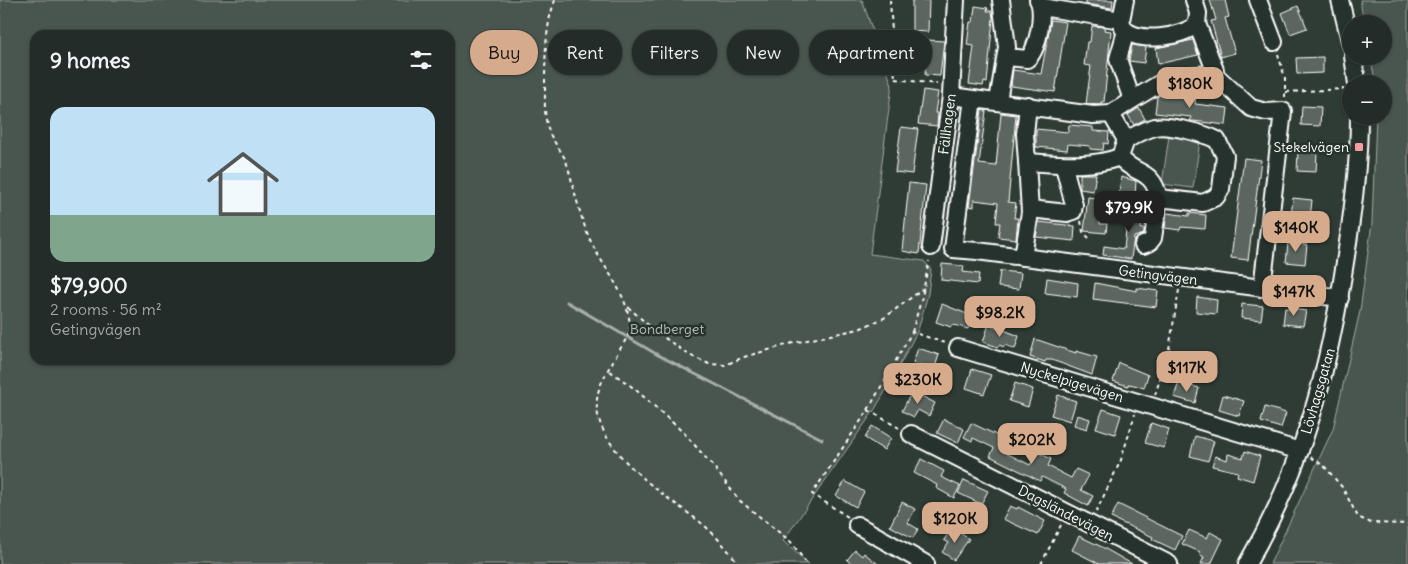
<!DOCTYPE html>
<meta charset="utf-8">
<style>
body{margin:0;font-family:Delius,sans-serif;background:#2f3834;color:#f1f3f6;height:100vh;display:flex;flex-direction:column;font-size:19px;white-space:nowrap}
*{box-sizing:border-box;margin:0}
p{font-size:16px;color:#a3a7a8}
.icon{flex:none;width:28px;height:28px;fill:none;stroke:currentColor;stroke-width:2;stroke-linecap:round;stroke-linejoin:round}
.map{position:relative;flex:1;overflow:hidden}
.drawer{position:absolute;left:30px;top:30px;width:425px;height:335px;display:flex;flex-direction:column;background:#232c28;border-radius:15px;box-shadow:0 1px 4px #0004,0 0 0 1px #404845}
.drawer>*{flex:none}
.banner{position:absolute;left:470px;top:30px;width:475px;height:45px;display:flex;gap:10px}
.fabs{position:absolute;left:1342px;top:15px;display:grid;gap:10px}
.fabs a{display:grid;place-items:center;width:50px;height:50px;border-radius:50%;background:#232c28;box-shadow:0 1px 4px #0004,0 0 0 1px #404845;font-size:25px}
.price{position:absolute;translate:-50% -42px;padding:0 11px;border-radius:10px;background:#d6ab8b;color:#111;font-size:16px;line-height:32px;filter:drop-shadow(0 1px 2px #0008)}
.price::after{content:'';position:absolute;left:50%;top:30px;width:15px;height:11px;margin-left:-8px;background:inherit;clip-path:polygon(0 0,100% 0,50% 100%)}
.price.current{background:#222;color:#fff}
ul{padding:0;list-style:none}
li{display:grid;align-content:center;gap:10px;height:265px;padding:0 20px}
li span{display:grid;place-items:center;height:155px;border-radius:15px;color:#555}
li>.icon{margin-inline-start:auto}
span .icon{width:90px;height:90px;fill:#fffc;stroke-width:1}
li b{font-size:21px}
h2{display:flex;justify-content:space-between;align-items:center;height:60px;padding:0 20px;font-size:21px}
.tag{padding:0 18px;border-radius:22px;background:#232c28;box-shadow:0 1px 4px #0004,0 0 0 1px #404845;font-size:18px;line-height:45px}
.tag.current{background:#d6ab8b;color:#111}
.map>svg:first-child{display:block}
</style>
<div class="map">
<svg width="1408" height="564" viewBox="0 0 1408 564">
<rect width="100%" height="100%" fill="#2f3b35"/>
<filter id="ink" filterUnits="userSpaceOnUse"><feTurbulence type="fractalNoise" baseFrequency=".02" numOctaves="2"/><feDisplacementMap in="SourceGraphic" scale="10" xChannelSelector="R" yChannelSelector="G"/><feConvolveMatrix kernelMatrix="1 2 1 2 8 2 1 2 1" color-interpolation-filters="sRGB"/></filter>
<g filter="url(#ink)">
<!-- green -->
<g fill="#4a544f" stroke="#a4aaa7" fill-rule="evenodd">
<path d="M 0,0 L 862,0 L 892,85 L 870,254 L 924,261 L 931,269 L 928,294 L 918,330 L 894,376 L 875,409 L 783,541 L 809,564 L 0,564 ZM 35,35 L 450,35 L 450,360 L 35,360 Z"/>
<polygon points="1360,0 1408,0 1408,564 1270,564 1333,429 1360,311 1372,223 1376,116 1384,116 1384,84 1376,84 1370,56 1384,56 1384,24 1364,24"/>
<polygon points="1169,136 1200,141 1193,188 1162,184"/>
</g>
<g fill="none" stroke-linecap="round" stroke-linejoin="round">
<!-- stream -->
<polyline stroke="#a9afac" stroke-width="3" points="567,302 658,355 822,439"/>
</g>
<!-- building -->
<g fill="#5b6661" stroke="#fff">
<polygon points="912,0 929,0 928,32 912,31"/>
<polygon points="1086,0 1113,0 1112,8 1086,4"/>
<polygon points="1210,0 1225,0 1229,17 1225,18 1235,53 1221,57 1211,21 1216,20"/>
<polygon points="975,6 988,8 987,11 992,11 993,18 987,83 984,82 983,86 969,84 974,46 967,45 970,22 973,22"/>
<polygon points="1298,6 1307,28 1290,34 1282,13"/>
<polygon points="1051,20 1066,22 1055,92 1011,86 1013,70 1041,74"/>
<polygon points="1092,26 1105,27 1104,30 1111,31 1104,102 1101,102 1101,105 1086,104 1091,66 1084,65 1087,42 1090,42"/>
<polygon points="927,40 944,41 940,76 925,75"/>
<polygon points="1193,40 1198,55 1158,64 1156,48"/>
<polygon points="1132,45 1146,47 1144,63 1129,61"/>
<polygon points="1323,57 1323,73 1297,74 1296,58"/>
<polygon points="923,90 938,92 935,113 938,113 937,126 918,124"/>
<polygon points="1173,93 1196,96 1195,104 1228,108 1226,125 1193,121 1190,121 1191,117 1155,113 1157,97 1161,94 1173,96"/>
<polygon points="1302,106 1321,107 1320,126 1301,125"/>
<polygon points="1139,108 1145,119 1134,125 1128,115"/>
<polygon points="982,110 986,111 979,164 996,166 1001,113 1016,115 1008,202 1016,203 1014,218 1018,218 1016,239 998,237 1000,223 996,223 998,203 974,200 974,207 969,206"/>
<polygon points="1069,125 1093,127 1093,131 1109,132 1108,144 1104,143 1103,150 1090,149 1090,146 1068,144 1067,150 1036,147 1036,129 1068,132"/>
<polygon points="901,127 918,129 912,174 895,172"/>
<polygon points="1298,152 1317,153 1316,172 1297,171"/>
<polygon points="1244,158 1261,160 1248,260 1231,258"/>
<polygon points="1080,174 1096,174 1093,191 1080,189"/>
<polygon points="1121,177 1136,181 1135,196 1119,194"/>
<polygon points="909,183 926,185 919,254 902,251"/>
<polygon points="1088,197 1103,199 1100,224 1107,224 1106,233 1084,231"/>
<polygon points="1293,198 1312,200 1310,219 1291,216"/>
<polygon points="1129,203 1144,204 1141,229 1144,229 1144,234 1134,237 1131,259 1103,255 1104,246 1124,249"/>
<polygon points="1167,213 1189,216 1189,213 1206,215 1205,229 1181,227 1180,230 1165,228"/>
<polygon points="1039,222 1075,226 1074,241 1036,237"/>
<polygon points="1288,243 1307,245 1305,264 1286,262"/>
<polygon points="942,264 964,266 963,272 979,274 978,284 941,280"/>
<polygon points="1000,271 1021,273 1019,289 998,287"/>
<polygon points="1047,278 1078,283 1077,297 1045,293"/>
<polygon points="1095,283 1137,291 1137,288 1158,291 1156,307 1093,299"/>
<polygon points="1197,297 1217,300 1216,314 1196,312"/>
<polygon points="942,304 972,316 968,329 958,326 952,325 951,327 936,322"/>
<polygon points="1242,304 1263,306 1261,320 1241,318"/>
<polygon points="1285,308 1306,311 1303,326 1283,324"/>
<polygon points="989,324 1019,336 1015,349 1005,345 1004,347 999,345 998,347 983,342"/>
<polygon points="1035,339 1076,353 1076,351 1097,357 1092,375 1052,360 1046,360 1045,362 1030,357"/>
<polygon points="918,348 939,355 934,370 913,363"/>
<polygon points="1119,363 1148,375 1144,388 1134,385 1128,384 1128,386 1113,381"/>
<polygon points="972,369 991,375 984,394 966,388"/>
<polygon points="1179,382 1199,388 1195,403 1174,397"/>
<polygon points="1015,383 1033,389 1028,407 1009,401"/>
<polygon points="912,391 935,403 929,416 918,410 914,417 902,411"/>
<polygon points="1058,395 1076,401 1070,421 1051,415"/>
<polygon points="1223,395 1244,401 1239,416 1219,410"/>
<polygon points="1265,407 1286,413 1281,428 1261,422"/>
<polygon points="1103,409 1121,415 1115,434 1096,428"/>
<polygon points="1077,415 1090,419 1087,429 1074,425"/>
<polygon points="944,419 964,429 958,443 937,433"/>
<polygon points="971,423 1011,442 1006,453 1030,465 1037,452 1051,459 1048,466 1071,478 1076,469 1089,475 1081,490 1093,496 1088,506 1064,493 1066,489 1042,477 1040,481 990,456 994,448 973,438 972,441 964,437"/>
<polygon points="1151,423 1169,429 1164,448 1145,443"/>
<polygon points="872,426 891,438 884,450 865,438"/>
<polygon points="1195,436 1214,441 1208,461 1190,456"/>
<polygon points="1245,451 1260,456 1253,481 1237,476 1238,472 1212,466 1215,456 1227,460 1228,454 1243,458"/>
<polygon points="921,459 944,471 941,477 960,486 954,498 936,488 937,485 914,473"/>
<polygon points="964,480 988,491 981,504 958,493"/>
<polygon points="845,481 864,492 856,507 836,496"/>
<polygon points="902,502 915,509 908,523 918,529 913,538 890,526"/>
<polygon points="1118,504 1182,536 1175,550 1152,539 1153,537 1111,518"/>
<polygon points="1010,506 1017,509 1018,507 1045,521 1038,535 1003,519"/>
<polygon points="952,528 969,539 954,560 942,552 949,543 944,540"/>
<polygon points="1189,530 1207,538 1210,532 1223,539 1211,564 1201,564 1204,557 1199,554 1200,552 1182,544"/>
<polygon points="1079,536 1102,547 1132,564 1099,564 1072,550"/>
<polygon points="855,550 862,556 864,553 878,564 852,564 847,560"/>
</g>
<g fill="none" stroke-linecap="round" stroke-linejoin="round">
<!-- minor casing -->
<g stroke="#fff" stroke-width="20">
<g id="minor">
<path d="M 1125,0 L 1121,20 L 1123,28 C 1138,44 1181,38 1197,24 L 1198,13 L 1194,0"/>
<polyline points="1258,0 1274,42"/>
<polyline points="1340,0 1351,45"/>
<polyline points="1042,7 1121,20"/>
<polyline points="1353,56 1357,84"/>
<path d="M 1007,57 L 1027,59 C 1038,51 1045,11 1038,0"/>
<polyline points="1212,72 1251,108 1266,112 1283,111 1262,288"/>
<polyline points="951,96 1093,115 1111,114 1126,140"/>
<polyline points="1132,100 1169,78 1208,74 1215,70 1197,24"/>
<polyline points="998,101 1007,47 1001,0"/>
<polyline points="972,106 953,249 977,251 1340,298"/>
<polyline points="1111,114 1132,100 1118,59 1126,31"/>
<polyline points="1027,162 1025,134 1028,105"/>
<polyline points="1030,209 1067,213 1073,211 1074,205 1064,166"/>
<path d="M 1143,245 L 1149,243 L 1153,238 L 1159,198 L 1203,203 L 1216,197 L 1221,189 L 1225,156 L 1217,140 C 1206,134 1168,124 1155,127 C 1145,130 1135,135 1126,140 L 1120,157 C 1134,176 1152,167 1159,198"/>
<polyline points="931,247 951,96 956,0"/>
<path d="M 1023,257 L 1030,212 L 1027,162 C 1059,164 1089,168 1120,157"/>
<polyline points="958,348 1300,451"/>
<polyline points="911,434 1169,564"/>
<polyline points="857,525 926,564"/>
<path d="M 1247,564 C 1305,464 1329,369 1346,256 C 1353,209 1359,164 1359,116"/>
</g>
</g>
<!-- path -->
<g stroke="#fff" stroke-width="2" stroke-dasharray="4 4" stroke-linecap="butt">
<path d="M 555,0 C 553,7 550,14 549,22 C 545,44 545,67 545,90 C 545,102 544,116 548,128 C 551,141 563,151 567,164 C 575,191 580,219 592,244 C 607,273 631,298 630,332 C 621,349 602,376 598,393 C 586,446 665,495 700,522 C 715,534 727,549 739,564"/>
<polyline points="890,0 895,79 937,84"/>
<polyline points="1278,54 1285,78 1285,98"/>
<polyline points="1286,92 1344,89"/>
<polyline points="1081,221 1083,232 1089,238"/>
<polyline points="628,307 655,331 689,355 709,364 725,365 744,357 793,343 859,329 884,318 924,288"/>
<polyline points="912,332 922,297 929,261"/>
<polyline points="610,371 635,389 684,433 713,466 739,500 791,542 807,564"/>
<polyline points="1155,395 1169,349 1179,290"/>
<polyline points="868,410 912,332 945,343"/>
<polyline points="1311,457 1325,467 1342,487 1358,517 1371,523 1408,524"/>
<polyline points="1096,512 1121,460 1135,414"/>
<polyline points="848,517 812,494 868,410 899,428"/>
<polyline points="1041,564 1061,525"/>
</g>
<!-- minor -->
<use href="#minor" stroke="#26332d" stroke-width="16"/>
</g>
</g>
<!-- markers -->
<rect fill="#ff9aa2" stroke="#26332d" stroke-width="2" x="1354" y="142" width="10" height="10" rx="2.5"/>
<g text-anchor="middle" stroke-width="5" stroke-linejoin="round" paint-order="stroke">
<!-- street labels -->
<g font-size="14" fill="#fff" stroke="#26332d">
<text transform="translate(947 124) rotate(-83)" y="5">Fällhagen</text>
<text transform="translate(1158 275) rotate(7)" y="5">Getingvägen</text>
<text transform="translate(1072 382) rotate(17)" y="5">Nyckelpigevägen</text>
<text transform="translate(1318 391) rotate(-74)" y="5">Lövhagsgatan</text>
<text transform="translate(1066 513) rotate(27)" y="5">Dagsländevägen</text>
</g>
<!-- poi labels -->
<g font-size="14" fill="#fff" stroke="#26332d" text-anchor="end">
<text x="1349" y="152">Stekelvägen</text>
</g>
<!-- park labels -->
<g font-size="14" fill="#b7bbb9" stroke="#26332d">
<text x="667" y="334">Bondberget</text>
</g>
</g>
</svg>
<div class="fabs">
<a>+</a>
<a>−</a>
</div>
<b class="price" style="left:1190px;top:109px">$180K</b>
<b class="price current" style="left:1129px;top:233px">$79.9K</b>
<b class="price" style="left:1296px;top:253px">$140K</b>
<b class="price" style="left:1294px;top:317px">$147K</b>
<b class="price" style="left:1000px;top:338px">$98.2K</b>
<b class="price" style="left:1187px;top:393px">$117K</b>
<b class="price" style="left:918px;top:405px">$230K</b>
<b class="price" style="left:1032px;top:465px">$202K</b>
<b class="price" style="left:955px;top:544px">$120K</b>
<div class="banner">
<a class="tag current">Buy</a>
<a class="tag">Rent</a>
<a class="tag">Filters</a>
<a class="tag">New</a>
<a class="tag">Apartment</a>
</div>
<section class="drawer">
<h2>9 homes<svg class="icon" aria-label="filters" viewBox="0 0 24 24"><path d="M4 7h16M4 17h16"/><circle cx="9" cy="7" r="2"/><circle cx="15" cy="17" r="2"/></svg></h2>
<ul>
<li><span style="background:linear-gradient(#bfe0f5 70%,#7fa58c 0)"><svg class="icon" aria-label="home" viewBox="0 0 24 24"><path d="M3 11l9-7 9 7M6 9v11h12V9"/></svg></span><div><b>$79,900</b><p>2 rooms · 56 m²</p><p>Getingvägen</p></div></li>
</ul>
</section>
</div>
